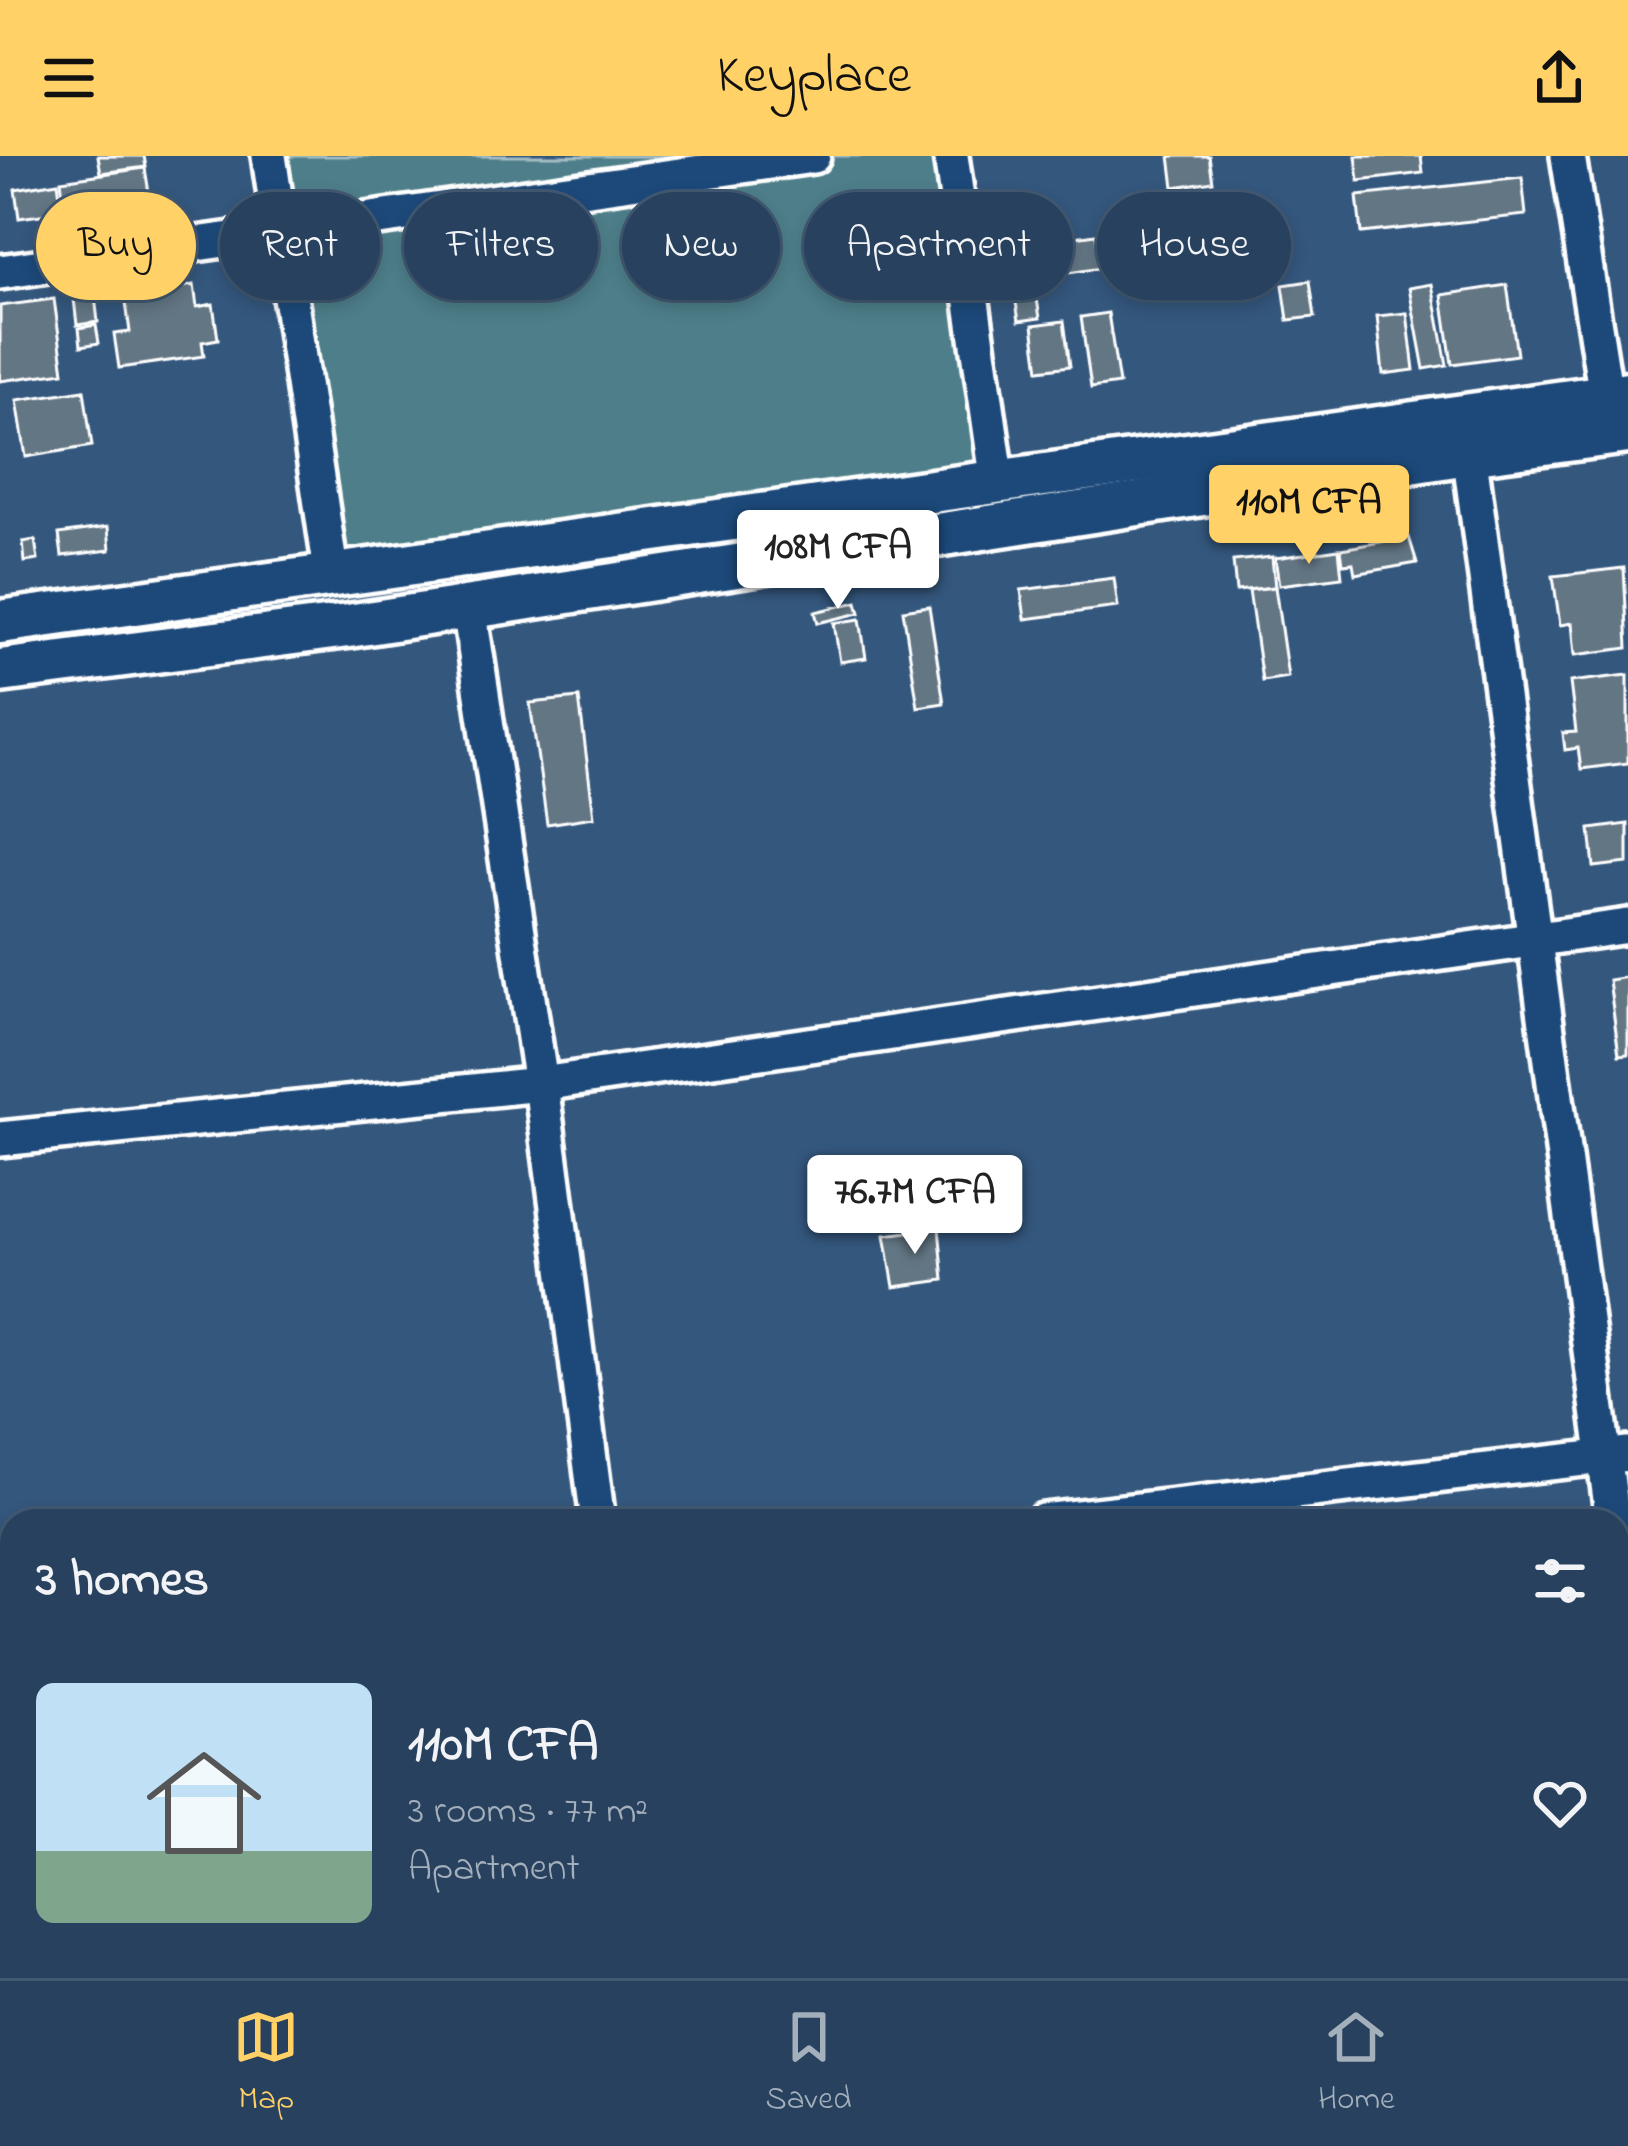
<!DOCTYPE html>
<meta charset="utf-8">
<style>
body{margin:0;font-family:"Indie Flower",sans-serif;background:#334c67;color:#f1f3f6;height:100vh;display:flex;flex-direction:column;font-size:45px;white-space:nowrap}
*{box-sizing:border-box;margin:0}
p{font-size:39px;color:#a4afbc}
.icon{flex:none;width:66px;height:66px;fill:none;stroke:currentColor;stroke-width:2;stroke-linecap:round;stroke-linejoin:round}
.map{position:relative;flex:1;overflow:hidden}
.sheet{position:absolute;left:0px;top:1353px;width:1629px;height:471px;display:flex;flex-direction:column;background:#27415e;border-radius:36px 36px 0 0;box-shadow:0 6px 18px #0003,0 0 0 3px #435a73}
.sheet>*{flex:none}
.hud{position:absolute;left:36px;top:36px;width:1557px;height:108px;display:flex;gap:24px}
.price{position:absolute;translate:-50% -102px;padding:0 27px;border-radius:12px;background:#fff;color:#222;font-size:39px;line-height:78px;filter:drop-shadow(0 3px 6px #0008)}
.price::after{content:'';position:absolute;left:50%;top:72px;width:36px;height:27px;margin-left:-18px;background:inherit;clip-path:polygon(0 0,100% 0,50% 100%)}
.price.selected{background:#ffd166;color:#111}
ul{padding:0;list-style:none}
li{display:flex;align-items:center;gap:36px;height:300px;padding:0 36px}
li span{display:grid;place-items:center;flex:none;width:336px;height:240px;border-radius:18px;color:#555}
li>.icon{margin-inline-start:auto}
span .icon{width:144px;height:144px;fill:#fffc;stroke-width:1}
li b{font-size:51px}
h2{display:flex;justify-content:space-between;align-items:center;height:144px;padding:0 36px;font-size:51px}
.tag{padding:0 42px;border-radius:54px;background:#27415e;box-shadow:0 6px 18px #0003,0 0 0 3px #435a73;font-size:42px;line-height:108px}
.tag.selected{background:#ffd166;color:#111}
header{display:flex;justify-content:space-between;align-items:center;height:156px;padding:0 36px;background:#ffd166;color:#111;font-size:54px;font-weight:600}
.dock{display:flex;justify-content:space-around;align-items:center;height:168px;border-top:3px solid #435a73;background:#27415e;font-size:33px;color:#a4afbc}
.dock a{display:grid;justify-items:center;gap:6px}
.dock .selected{color:#ffd166}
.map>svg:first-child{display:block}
</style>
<header><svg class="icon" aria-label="menu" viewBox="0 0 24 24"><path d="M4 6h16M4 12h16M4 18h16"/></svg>Keyplace<svg class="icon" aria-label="share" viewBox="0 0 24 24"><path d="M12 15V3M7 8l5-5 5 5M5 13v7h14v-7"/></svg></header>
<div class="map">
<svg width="1628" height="1822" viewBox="0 0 1628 1822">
<rect width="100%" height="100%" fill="#34577d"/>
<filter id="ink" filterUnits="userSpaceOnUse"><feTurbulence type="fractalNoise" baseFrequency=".00833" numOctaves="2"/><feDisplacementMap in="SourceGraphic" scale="24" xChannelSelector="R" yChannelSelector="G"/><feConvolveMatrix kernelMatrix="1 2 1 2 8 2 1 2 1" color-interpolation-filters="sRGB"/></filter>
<g filter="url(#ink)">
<!-- green -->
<polygon fill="#4e7e89" stroke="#a6bec4" stroke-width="3" points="273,0 951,0 998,327 332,422"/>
<!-- building -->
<g fill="#647684" stroke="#fff" stroke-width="3">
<polygon points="98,0 144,0 146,11 101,17"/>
<polygon points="1170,0 1209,0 1213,25 1174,31"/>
<polygon points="1356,0 1421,0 1423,17 1359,25"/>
<polygon points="145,12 150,43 65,56 61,24"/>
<polygon points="1522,22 1526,59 1361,77 1357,40"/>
<polygon points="58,26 62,56 19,62 15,33"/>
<polygon points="1204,31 1208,61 1183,63 1179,33"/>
<polygon points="1270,58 1274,96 1191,106 1187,68"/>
<polygon points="1096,78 1101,112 1016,125 1011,90"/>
<polygon points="1034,124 1040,162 1019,165 1013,128"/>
<polygon points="1310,125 1315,161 1288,164 1283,129"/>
<polygon points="1432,128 1447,209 1424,213 1409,132"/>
<polygon points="194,129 197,151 213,148 218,183 202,186 204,200 119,212 114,178 130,176 125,139"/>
<polygon points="1507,129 1517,199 1452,208 1442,139"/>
<polygon points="95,140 98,166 77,169 74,143"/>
<polygon points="54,143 64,216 0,225 0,150"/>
<polygon points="1108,157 1119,228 1091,232 1081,161"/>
<polygon points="1407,157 1414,214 1383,218 1377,160"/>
<polygon points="1064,165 1070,210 1039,214 1033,169"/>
<polygon points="96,169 99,187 81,190 79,172"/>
<polygon points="84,234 92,290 26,301 17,244"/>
<polygon points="108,371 110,394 62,400 59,378"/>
<polygon points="1409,381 1417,407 1355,418 1353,407 1343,408 1341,393"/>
<polygon points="35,384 38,404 25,406 23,386"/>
<polygon points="1339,393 1342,421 1279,429 1275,402"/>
<polygon points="1272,401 1275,431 1236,435 1233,405"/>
<polygon points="1624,412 1628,492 1575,499 1572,467 1560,469 1553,420"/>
<polygon points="1114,422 1118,451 1025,463 1021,434"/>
<polygon points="1275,431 1288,521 1262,525 1249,434"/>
<polygon points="857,446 860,457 818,467 815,456"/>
<polygon points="929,450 944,547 918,551 903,454"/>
<polygon points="860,463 866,502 840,506 834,467"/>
<polygon points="1628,519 1628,607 1581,613 1578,592 1565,594 1563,577 1576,576 1570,526"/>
<polygon points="579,542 594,661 547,668 530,547"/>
<polygon points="1628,668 1628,707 1594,711 1590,673"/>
<polygon points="1628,821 1628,898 1619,899 1609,824"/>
<polygon points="939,1072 944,1124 894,1131 885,1079"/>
</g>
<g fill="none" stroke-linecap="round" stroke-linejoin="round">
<!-- minor casing -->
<g stroke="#fff" stroke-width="42">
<g id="minor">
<polyline points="269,0 332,422"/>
<polyline points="951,0 998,327"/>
<polyline points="1568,0 1606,240"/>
<polyline points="0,116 813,0"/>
<polyline points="1466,273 1613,1365"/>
<polyline points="469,452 541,928 598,1365"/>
<polyline points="0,983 541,928 1628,770"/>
<polyline points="1043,1365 1628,1298"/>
<polyline points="1617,1395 1628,1476"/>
<polyline points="0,1495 12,1493"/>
<polyline points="1617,1780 1628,1778"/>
<polyline points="1282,1822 1361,1812"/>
</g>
</g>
<!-- tertiary casing -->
<g stroke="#fff" stroke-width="51">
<g id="tertiary">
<polyline points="0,466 1628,237"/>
<polyline points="0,515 348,470 1468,297 1628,276"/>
</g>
</g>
<!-- minor -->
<use href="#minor" stroke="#1f4a7a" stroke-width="33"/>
<!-- tertiary -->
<use href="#tertiary" stroke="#1f4a7a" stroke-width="42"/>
</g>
</g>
</svg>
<b class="price selected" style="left:1309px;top:411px">110M CFA</b>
<b class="price" style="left:838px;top:456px">108M CFA</b>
<b class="price" style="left:915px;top:1101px">76.7M CFA</b>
<div class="hud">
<a class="tag selected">Buy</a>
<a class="tag">Rent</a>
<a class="tag">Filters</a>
<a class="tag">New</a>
<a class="tag">Apartment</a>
<a class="tag">House</a>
</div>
<section class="sheet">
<h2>3 homes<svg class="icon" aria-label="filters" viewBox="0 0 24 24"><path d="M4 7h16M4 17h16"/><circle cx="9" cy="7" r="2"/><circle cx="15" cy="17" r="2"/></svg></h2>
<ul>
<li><span style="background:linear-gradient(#bfe0f5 70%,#7fa58c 0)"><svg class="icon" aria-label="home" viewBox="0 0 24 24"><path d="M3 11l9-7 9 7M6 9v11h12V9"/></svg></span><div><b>110M CFA</b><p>3 rooms · 77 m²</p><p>Apartment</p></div><svg class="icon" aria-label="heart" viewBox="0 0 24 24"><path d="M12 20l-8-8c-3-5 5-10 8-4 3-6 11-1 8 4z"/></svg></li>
</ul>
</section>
</div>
<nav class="dock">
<a class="selected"><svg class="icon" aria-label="map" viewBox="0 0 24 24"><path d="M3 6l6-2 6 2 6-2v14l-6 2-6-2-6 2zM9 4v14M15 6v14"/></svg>Map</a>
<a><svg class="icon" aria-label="saved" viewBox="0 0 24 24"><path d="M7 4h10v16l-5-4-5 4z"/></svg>Saved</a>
<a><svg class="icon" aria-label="home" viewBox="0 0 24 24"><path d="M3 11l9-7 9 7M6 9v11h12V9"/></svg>Home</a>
</nav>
